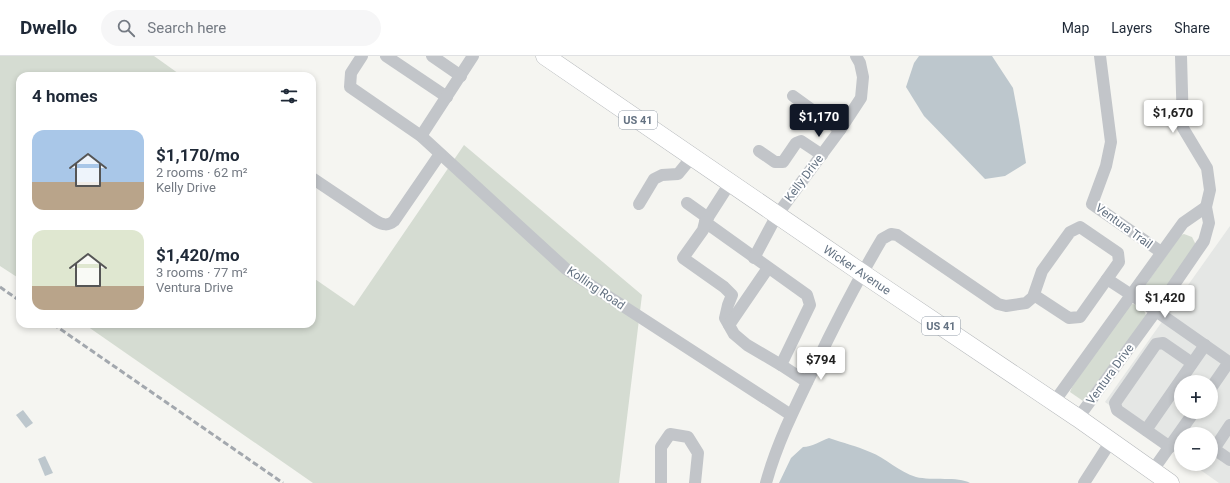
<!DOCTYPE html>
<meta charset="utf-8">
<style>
body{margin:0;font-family:Roboto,sans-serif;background:#f6f6f7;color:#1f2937;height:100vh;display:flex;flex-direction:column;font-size:15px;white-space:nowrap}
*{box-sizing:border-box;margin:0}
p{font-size:13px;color:#747a83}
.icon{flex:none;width:22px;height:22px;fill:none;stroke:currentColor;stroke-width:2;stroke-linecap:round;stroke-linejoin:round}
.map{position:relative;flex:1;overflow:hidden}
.details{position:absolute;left:16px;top:16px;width:300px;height:256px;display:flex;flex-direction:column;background:#fff;border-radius:12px;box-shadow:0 2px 6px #0003}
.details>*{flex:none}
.fabs{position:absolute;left:1174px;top:319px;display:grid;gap:8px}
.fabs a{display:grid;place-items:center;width:44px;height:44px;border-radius:50%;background:#fff;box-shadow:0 2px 6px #0003;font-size:20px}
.price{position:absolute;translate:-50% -34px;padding:0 9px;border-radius:4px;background:#fff;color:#222;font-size:13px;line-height:26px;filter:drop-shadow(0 1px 2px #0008)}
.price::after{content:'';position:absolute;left:50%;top:24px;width:12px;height:9px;margin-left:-6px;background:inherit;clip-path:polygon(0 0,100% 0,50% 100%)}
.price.selected{background:#111827;color:#fff}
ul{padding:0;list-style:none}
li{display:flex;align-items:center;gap:12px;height:100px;padding:0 16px}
li span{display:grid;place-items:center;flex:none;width:112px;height:80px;border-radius:12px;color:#555}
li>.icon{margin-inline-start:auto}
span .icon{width:48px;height:48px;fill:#fffc;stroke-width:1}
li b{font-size:17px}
h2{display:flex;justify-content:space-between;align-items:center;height:48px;padding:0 16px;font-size:17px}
header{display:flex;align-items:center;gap:24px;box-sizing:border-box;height:56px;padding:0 20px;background:#fff;border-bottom:1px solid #e0e1e3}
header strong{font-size:19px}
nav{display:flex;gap:22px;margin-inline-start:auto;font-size:14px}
.search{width:280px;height:36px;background:#f6f6f7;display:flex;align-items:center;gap:10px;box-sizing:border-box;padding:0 14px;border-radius:22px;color:#747a83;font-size:15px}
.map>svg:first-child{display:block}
</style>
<header>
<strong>Dwello</strong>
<div class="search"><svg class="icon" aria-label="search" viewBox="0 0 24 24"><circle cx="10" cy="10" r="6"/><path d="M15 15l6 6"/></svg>Search here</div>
<nav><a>Map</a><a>Layers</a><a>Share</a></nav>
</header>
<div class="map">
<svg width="1230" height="427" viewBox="0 0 1230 427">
<rect width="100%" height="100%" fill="#f5f5f1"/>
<!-- built -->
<path fill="#e5e7e5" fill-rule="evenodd" d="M 1230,170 L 1230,427 L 1219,427 L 1192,408 L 1211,408 L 1211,378 L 1181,378 L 1181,400 L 1105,346 ZM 1181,326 L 1211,326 L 1211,356 L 1181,356 Z"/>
<!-- green -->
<g fill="#d5dcd2">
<polygon points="0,0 154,0 182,20 20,20 20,223 0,210"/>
<polygon points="464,89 642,239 619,427 313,427 84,268 312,268 312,221 354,250"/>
<path d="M 1184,178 L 1192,181 L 1196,189 L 1157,244 C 1150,246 1144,240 1142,234 L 1181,179 Z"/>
<path d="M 1132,248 C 1139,248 1145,253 1146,260 L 1083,345 L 1070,336 L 1072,331 L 1129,249 Z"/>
</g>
<!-- water -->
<g fill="#bdc7cd">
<polygon points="919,0 992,0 1013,32 1019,64 1026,107 1005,120 985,123 924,60 906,31 914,7"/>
<polygon points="23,354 33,367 26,372 16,359"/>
<path d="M 829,382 C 843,387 857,390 870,396 C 886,402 899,416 916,421 C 932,425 958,420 970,427 L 779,427 L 791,402 L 803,391 C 812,391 820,385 829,382 Z"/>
<polygon points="45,400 53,417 45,420 38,403"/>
</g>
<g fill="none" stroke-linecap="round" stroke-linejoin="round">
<!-- highway casing -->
<g stroke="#b5b8bb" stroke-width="19">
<polyline id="highway" points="545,0 862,217 1078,362 1170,427"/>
</g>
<!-- minor -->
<g stroke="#c2c5c9" stroke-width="12">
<polyline points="362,0 351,17 350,31 421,80 566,213 791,359"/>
<polyline points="386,0 447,41"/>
<polyline points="432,0 461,20"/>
<polyline points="1100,0 1111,86 1106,110 1092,148 1161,196"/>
<polyline points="793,40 840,74"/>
<polyline points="421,80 473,0"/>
<polyline points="759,95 775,106 783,106 796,87 801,85 822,99"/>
<path d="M 312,122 L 376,165 C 383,169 388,170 394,165 L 440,98"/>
<polyline points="730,127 705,166 807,239 810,249 781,309 807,326"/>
<polyline points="687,147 708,162"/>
<polyline points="639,148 654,123 662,119 678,118 692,101"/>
<polyline points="705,166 703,174 683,202 724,231 732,239 728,249 725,262 734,278 747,289 781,309"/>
<polyline points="754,202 777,159 840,74 861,42 863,21 860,7 856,0"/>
<polyline points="1107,223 1156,255 1229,306 1211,332"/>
<polyline points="729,269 768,212"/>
<polyline points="1054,346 1183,167 1206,151"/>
<polyline points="1078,362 1156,255 1204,185 1209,167 1206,151 1210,134 1207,112 1183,72 1181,0"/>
<polyline points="1230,369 1214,393 1230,404"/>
<polyline points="1146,374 1205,289"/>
<polyline points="1170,391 1117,354 1115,347 1156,288 1163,287 1192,307"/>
<polyline points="1153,414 1194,356"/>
<polyline points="661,427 661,391 670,378 688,381 698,397 695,427"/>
<path d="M 766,427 C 777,387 796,349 814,312 C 835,268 857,225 882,183 L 891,178 L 897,179 L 998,248 L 1006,250 L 1026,247 L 1033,241 L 1042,215 L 1070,176 L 1080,171 L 1118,197 L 1119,206 L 1080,261 L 1069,262 L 1034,239"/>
<polyline points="1084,427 1111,385"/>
</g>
<!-- highway -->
<use href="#highway" stroke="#fff" stroke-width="18"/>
<!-- rail -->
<g stroke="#a3a8ae" stroke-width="3" stroke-dasharray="6 3" stroke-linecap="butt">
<polyline points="0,231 20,245"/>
<polyline points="53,268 283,427"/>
</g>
</g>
<g text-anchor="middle" stroke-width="4" stroke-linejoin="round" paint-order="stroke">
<!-- shield labels -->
<g fill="#fff" stroke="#929ca8" stroke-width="1">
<rect x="619" y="55" width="38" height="18" rx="3"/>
<rect x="922" y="261" width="38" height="18" rx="3"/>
</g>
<g font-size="11" font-weight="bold" fill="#647282">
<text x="638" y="68">US 41</text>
<text x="941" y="274">US 41</text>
</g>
<!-- street labels -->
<g font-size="12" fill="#647282" stroke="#fff">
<text transform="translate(804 122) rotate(-53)" y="4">Kelly Drive</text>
<text transform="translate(1124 170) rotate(36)" y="4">Ventura Trail</text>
<text transform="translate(857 214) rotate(34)" y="4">Wicker Avenue</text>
<text transform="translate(596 232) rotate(34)" y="4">Kolling Road</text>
<text transform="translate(1110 318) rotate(-54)" y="4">Ventura Drive</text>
</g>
</g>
</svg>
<div class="fabs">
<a>+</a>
<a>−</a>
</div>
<b class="price" style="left:1173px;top:78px">$1,670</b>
<b class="price selected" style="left:819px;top:82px">$1,170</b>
<b class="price" style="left:1165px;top:263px">$1,420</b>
<b class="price" style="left:821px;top:325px">$794</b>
<section class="details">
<h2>4 homes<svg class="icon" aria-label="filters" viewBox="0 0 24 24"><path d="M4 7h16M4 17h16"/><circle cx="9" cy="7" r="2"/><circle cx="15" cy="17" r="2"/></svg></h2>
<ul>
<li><span style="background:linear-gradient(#a9c7e8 65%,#b9a48a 0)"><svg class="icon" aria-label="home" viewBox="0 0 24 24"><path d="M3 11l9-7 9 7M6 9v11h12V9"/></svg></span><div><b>$1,170/mo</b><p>2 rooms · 62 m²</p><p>Kelly Drive</p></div></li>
<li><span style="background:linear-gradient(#dfe7d0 70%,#b9a48a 0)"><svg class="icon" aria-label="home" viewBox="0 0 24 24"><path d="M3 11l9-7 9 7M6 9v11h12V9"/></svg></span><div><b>$1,420/mo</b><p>3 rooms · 77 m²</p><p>Ventura Drive</p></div></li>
</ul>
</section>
</div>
